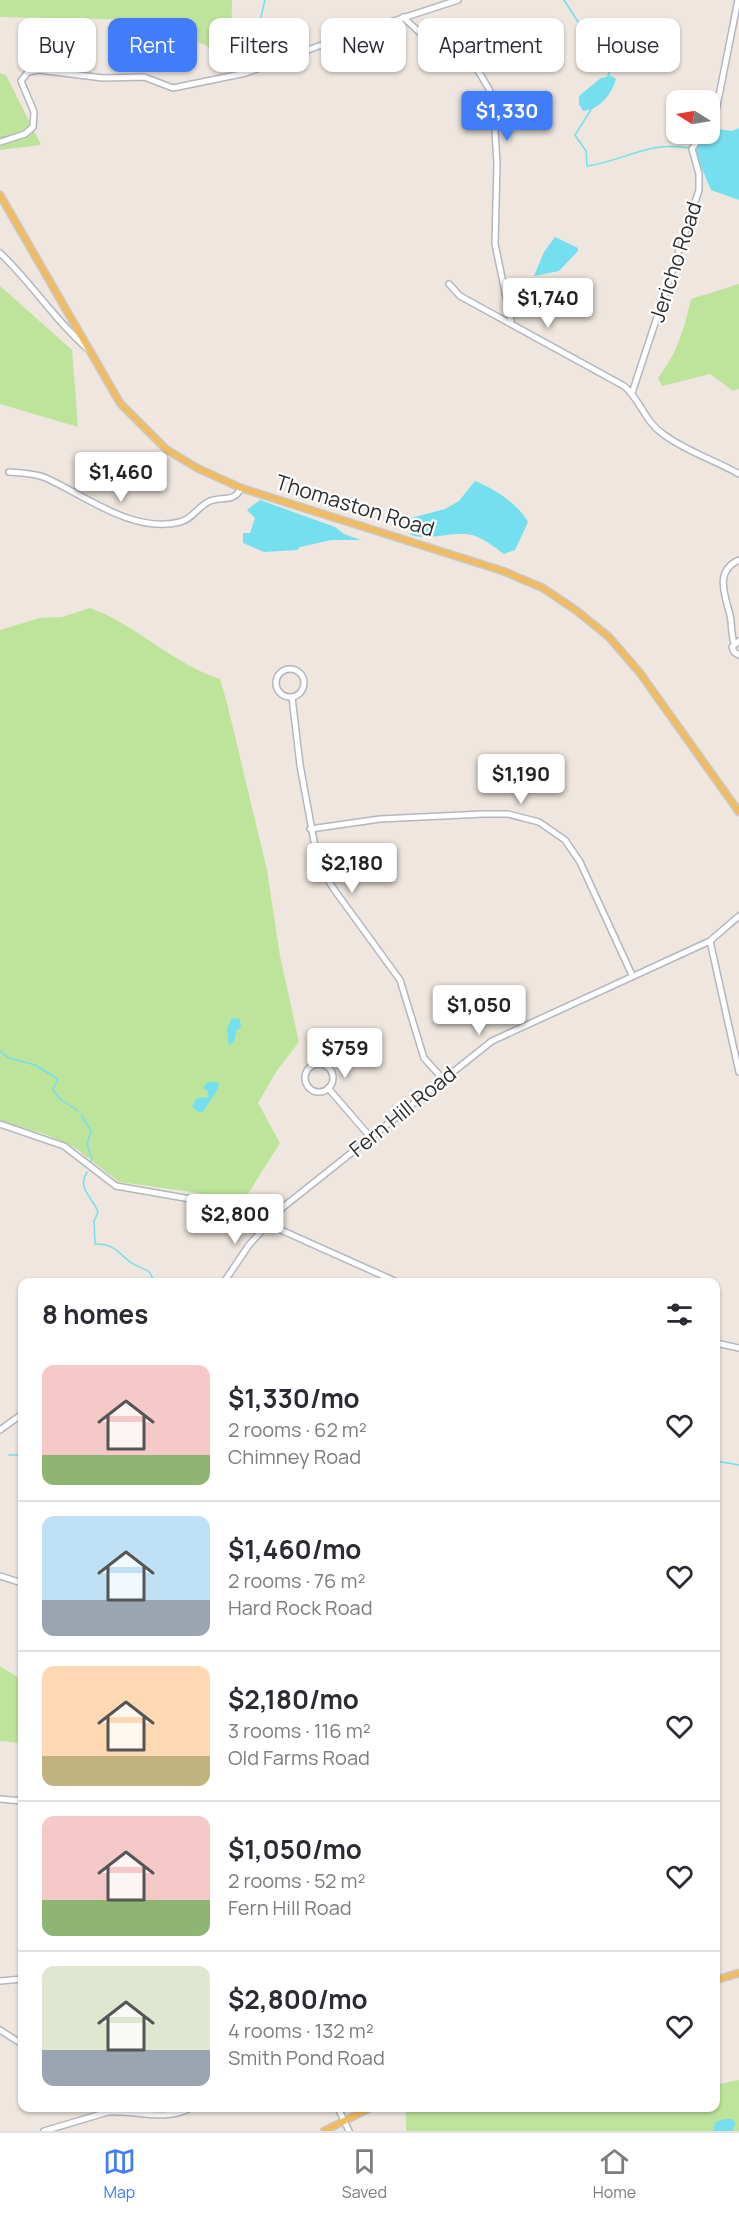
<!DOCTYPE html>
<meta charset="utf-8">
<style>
body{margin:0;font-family:Manrope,sans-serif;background:#f7f7f7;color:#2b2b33;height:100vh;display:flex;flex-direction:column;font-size:22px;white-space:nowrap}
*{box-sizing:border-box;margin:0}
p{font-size:20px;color:#7c7c81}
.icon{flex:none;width:33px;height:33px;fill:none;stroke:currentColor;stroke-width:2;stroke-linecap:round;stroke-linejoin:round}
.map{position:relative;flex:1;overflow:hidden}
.panel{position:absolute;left:18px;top:1278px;width:702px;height:834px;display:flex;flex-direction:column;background:#fff;border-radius:12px;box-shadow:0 2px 4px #0004}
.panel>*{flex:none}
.banner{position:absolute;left:18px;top:18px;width:704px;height:54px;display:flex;gap:12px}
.needle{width:39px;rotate:281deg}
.controls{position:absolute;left:666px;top:90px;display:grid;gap:12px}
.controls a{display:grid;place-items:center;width:54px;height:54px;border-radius:12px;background:#fff;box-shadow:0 2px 4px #0004;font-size:30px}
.price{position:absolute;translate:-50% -51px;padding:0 14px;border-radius:6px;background:#fff;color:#222;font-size:20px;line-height:39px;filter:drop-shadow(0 2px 3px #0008)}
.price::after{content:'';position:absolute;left:50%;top:36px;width:18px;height:14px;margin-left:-9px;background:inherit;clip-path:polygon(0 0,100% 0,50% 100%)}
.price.selected{background:#417cfa;color:#fff}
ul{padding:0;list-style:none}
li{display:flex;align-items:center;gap:18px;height:150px;padding:0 24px}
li+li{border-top:2px solid #e1e1e2}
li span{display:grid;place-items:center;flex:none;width:168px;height:120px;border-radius:12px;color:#555}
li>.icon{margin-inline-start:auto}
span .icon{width:72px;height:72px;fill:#fffc;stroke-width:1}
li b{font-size:26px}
h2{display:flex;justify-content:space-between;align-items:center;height:72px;padding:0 24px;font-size:26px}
.chip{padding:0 21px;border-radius:12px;background:#fff;box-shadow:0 2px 4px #0004;font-size:21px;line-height:54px}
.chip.selected{background:#417cfa;color:#fff}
.tab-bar{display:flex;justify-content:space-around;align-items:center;height:84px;border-top:2px solid #e1e1e2;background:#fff;font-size:16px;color:#7c7c81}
.tab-bar a{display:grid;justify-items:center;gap:3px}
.tab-bar .selected{color:#417cfa}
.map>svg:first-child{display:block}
</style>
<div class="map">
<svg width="739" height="2131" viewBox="0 0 739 2131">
<rect width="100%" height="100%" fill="#eee6df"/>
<!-- green -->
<g fill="#bee49c">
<polygon points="0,0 232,0 231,57 149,20 0,17"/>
<polygon points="0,73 6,75 41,145 0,150"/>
<path d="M 739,284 L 739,389 L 733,391 L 710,374 L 662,386 L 658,378 C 677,354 684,329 691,299 Z"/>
<polygon points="0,286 72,350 78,427 0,404"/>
<path d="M 90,608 C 137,625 173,664 220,679 L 227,703 L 267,870 L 280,956 L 299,1042 L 276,1072 L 258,1103 L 280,1143 L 241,1205 L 199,1193 L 119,1182 L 74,1147 L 45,1134 L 0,1121 L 0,630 L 40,618 L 62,617 Z"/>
<polygon points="0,1666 22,1680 22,1743 0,1741"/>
<polygon points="739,2080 739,2131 406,2131 406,2108 716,2108 716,2085"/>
</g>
<!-- water -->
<g fill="#73dfef">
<path d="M 611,76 L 616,79 C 611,95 600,109 583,111 L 579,104 L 579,96 L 601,78 Z"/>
<polygon points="711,128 732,131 739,128 739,200 711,190 697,157 696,146"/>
<polygon points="555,237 578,248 578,251 559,271 534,276 544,252"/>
<path d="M 475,481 C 495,489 518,504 528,522 L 515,550 L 504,554 C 493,546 481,536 467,534 C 448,532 430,541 411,535 L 407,519 L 445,509 L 459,501 Z"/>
<polygon points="260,500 335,527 344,534 361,540 331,540 300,547 297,550 264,552 243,543 243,533 250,533 255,518 247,510"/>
<polygon points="232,1018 240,1019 241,1027 236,1031 234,1042 229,1046 227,1029"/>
<polygon points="208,1082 218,1082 219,1087 203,1112 199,1112 192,1107 197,1098 209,1097 207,1090 202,1088"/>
<polygon points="732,2119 736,2123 732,2131 713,2131 715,2123 723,2119"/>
</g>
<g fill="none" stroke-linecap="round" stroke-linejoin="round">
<!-- stream -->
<g stroke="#73dfef" stroke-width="1.5">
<polyline points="564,0 582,28 607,36 613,56 608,77"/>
<polyline points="252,55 265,0"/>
<path d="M 592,108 L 575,135 L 586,151 L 587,166 C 625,161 646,141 688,148"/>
<polyline points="0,1051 9,1058 35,1065 58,1079 53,1090 60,1099 78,1111"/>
<polyline points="81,1114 91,1131 87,1144 92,1159 90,1164"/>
<path d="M 87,1172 C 76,1188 94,1199 98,1212 L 94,1221 L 95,1244 C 115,1244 116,1251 130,1262 C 141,1270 152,1267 153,1282"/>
<polyline points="9,1455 22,1455"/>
<polyline points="716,1461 739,1465"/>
</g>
<!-- minor casing -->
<g stroke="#b3b7c0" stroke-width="8">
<g id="minor">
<polyline points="403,17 430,42 473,62 489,89 493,99 497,163 495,244 511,321"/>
<polyline points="710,125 715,116 738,0"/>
<polyline points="0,142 25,134 33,127 34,112 21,81 28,72 39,70 103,78 144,77 173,88 246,73 335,40 458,0"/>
<path d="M 0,253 C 32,283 55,321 89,350"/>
<path d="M 449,284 L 460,296 L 624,386 C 640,399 645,422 663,434 C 685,451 715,460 739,474"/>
<polyline points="632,393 699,190 699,174 692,149 702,134"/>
<path d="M 9,472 C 21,473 35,473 46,478 C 86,496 133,534 180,522 C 193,519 198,506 210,501 C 223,496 234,503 241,488"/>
<polyline points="739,641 732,647 734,652 739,655"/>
<path d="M 734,643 C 731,634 732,624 730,615 C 725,595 714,571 739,560"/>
<circle cx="290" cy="683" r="14"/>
<polyline points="292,697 300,765 318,863 333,888 400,980 424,1058 443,1079"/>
<polyline points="310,829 380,819 483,814 508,814 539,822 565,840 580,862 632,975"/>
<polyline points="710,941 739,1072"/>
<circle cx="319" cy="1078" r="14"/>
<polyline points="328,1088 372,1139"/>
<polyline points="0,1124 64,1146 116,1186 225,1205 397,1282"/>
<polyline points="224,1282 249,1245 282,1208 492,1041 710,941 739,916"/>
<polyline points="716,1343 739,1348"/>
<polyline points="0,1430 22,1414"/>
<polyline points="0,1576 22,1583"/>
<polyline points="0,1799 22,1801"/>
<polyline points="0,1981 22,1979"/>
<polyline points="0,2030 22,2044"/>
<path d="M 106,2108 L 108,2112 C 136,2110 165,2122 190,2108"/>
<polyline points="338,2108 349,2131"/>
<polyline points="44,2131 108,2112"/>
</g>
</g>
<!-- major casing -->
<g stroke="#c8c8c8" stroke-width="9">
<g id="major">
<polyline points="0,195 120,403 166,449 197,468 241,488 503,571 543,588 577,611 609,637 640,673 739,812"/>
<polyline points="716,1980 739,1973"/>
<polyline points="324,2131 370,2108"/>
</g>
</g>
<!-- minor -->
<use href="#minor" stroke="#fff" stroke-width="5"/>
<!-- major -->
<use href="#major" stroke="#f1bc61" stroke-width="6"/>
</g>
<g text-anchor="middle" stroke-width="4.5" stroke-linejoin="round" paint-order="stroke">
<!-- street labels -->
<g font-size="21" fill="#2d2d2d" stroke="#fff">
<text transform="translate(676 262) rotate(-72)" y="7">Jericho Road</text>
<text transform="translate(355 506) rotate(17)" y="7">Thomaston Road</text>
<text transform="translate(403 1112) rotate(-39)" y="7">Fern Hill Road</text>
</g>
</g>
</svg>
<div class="controls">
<a><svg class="needle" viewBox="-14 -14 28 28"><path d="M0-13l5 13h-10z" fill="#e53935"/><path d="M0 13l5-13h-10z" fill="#7c7c81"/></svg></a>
</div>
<b class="price selected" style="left:507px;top:142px">$1,330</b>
<b class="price" style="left:548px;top:329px">$1,740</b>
<b class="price" style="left:121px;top:503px">$1,460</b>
<b class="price" style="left:521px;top:805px">$1,190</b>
<b class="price" style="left:352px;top:894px">$2,180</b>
<b class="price" style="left:479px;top:1036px">$1,050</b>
<b class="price" style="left:345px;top:1079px">$759</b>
<b class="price" style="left:235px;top:1245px">$2,800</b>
<div class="banner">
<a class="chip">Buy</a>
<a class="chip selected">Rent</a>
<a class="chip">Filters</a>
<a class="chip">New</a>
<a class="chip">Apartment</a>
<a class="chip">House</a>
</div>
<section class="panel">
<h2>8 homes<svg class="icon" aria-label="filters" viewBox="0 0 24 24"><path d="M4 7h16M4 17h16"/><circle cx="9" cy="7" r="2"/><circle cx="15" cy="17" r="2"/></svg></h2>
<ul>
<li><span style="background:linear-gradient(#f6c9c9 75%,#8fb573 0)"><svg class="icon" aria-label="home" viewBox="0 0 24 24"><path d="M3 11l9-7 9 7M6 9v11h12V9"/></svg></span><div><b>$1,330/mo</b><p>2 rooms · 62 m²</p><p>Chimney Road</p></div><svg class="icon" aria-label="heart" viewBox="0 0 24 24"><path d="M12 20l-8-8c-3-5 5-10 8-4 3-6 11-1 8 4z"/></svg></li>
<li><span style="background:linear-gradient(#bfe0f5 70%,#9aa5b1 0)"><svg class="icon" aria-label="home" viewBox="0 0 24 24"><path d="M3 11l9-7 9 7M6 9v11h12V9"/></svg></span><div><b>$1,460/mo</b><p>2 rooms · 76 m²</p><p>Hard Rock Road</p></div><svg class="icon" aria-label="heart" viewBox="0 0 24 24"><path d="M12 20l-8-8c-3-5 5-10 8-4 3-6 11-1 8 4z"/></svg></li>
<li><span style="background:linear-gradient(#ffd9b3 75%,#c2b280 0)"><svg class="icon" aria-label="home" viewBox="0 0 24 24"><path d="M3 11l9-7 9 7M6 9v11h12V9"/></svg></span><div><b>$2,180/mo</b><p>3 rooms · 116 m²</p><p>Old Farms Road</p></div><svg class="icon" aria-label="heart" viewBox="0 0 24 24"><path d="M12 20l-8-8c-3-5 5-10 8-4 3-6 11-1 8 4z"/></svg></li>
<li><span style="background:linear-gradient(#f6c9c9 70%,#8fb573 0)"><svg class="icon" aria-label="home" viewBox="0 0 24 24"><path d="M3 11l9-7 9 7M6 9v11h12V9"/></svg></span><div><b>$1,050/mo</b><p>2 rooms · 52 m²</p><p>Fern Hill Road</p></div><svg class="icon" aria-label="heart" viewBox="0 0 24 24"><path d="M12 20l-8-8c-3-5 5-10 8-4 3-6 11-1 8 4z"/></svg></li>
<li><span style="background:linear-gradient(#dfe7d0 70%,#9aa5b1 0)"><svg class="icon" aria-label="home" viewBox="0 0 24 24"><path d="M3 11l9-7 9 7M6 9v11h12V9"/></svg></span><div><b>$2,800/mo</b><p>4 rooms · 132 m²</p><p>Smith Pond Road</p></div><svg class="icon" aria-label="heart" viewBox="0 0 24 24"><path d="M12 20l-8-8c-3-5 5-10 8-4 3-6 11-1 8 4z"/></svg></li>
</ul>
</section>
</div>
<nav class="tab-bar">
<a class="selected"><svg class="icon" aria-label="map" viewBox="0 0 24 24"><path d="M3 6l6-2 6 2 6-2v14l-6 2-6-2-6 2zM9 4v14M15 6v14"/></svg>Map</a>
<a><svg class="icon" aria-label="saved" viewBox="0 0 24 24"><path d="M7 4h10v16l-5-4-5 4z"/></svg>Saved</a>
<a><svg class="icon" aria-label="home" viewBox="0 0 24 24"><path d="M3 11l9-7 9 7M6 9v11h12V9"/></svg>Home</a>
</nav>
